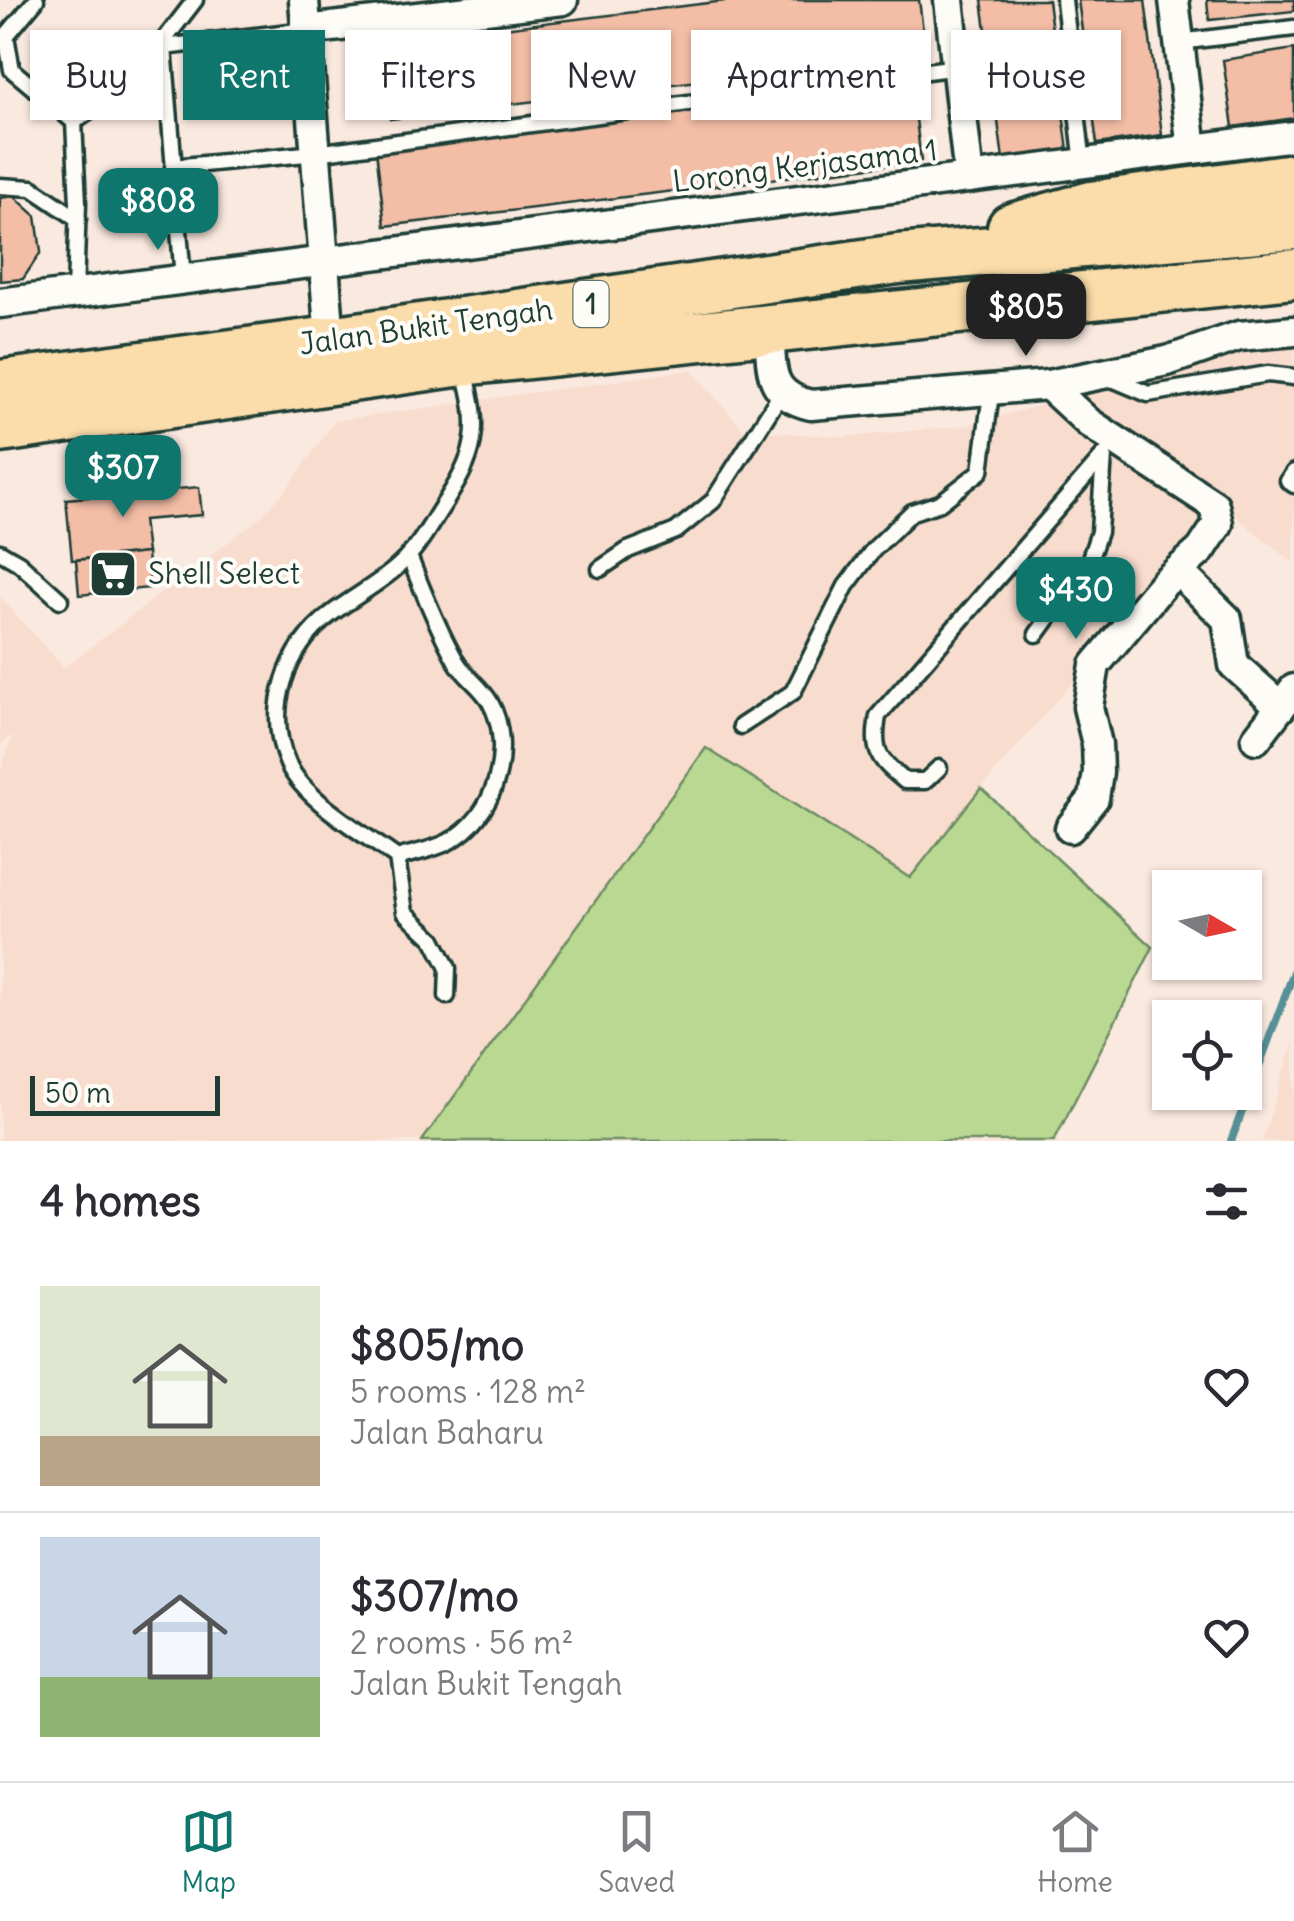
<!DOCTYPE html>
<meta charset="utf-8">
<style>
body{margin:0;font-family:Delius,sans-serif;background:#f2f2f3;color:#2b2b33;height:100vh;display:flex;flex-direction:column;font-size:38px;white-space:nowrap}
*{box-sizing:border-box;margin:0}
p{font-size:32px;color:#7c7c81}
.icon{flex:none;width:55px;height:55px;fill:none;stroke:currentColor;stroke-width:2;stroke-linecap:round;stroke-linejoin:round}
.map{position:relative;height:1141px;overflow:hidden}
.sheet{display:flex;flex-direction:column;background:#fff;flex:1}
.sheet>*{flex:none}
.banner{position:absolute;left:30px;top:30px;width:1235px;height:90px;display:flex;gap:20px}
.needle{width:65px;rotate:99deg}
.buttons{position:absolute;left:1152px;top:870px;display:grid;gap:20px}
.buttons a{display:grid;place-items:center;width:110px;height:110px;border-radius:0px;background:#fff;box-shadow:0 2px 8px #0004;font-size:50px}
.scale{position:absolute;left:30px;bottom:25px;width:190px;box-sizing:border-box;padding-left:10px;border:5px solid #1f3d34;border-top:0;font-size:28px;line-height:35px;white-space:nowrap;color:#1f3d34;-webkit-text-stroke:8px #fdfcf7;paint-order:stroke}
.price{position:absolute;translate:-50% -85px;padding:0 22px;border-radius:20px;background:#0f766e;color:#fff;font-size:32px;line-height:65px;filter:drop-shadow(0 2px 5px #0008)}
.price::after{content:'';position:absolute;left:50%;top:60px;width:30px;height:22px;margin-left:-15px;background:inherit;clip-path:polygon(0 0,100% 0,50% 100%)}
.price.active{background:#222;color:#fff}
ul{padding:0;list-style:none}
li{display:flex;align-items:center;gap:30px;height:250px;padding:0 40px}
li+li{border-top:2px solid #e1e1e2}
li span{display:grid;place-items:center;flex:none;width:280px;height:200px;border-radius:0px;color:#555}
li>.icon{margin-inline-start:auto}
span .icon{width:120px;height:120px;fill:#fffc;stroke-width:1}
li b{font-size:42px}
h2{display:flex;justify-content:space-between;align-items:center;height:120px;padding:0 40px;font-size:42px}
.pill{padding:0 35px;border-radius:0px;background:#fff;box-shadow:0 2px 8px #0004;font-size:35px;line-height:90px}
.pill.active{background:#0f766e;color:#fff}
.menu{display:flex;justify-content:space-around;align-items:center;height:140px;border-top:2px solid #e1e1e2;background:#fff;font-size:28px;color:#7c7c81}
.menu a{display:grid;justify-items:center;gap:5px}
.menu .active{color:#0f766e}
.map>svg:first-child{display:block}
</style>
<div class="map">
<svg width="1294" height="1141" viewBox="0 0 1294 1141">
<rect width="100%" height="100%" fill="#fae9df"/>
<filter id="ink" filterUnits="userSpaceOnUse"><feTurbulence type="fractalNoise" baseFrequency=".01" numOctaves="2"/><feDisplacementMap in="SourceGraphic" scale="20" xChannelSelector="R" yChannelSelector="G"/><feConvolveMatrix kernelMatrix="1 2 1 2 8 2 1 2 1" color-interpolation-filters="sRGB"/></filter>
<g filter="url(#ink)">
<!-- built -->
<g fill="#f8dcce">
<polygon points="1294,343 1294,563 1224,507 981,788 910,878 706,748 422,1141 0,1141 0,775 12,735 0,745 0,597 64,668 261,517 289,486 335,421 691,370 744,430 845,437 966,426 1234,350"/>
<polygon points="1294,1041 1294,1141 1262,1141"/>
</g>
<!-- green -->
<polygon fill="#b9d992" stroke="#6c8b63" stroke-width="2.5" points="706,748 910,878 981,788 1153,947 1054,1141 422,1141"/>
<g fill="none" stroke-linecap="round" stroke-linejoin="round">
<!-- stream -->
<polyline stroke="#569096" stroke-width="8" points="1231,1141 1294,972"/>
</g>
<!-- building -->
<g fill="#f3bda6" stroke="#1f3d34" stroke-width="2.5">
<polygon points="733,0 919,0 926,53 390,119 381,43"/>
<polygon points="982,0 1048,0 1069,158 1004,167"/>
<polygon points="1078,0 1145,0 1162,135 1097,144"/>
<polygon points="1207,0 1294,0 1294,11 1209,20"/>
<polygon points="1294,49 1294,118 1233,127 1223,60"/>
<polygon points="912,85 921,161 385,226 376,150"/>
<polygon points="14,196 36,216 41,252 23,279 0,281 0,198"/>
<polygon points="199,487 202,515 143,520 147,553 72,560 66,499"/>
<polygon points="147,553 150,588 79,595 76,560"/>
</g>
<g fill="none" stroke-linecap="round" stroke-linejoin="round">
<!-- service casing -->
<g stroke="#1f3d34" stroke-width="21">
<g id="service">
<polyline points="36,0 6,36 12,70 74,122 78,203 75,293"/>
<polyline points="1064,0 1083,164"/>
<polyline points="1179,42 1294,28"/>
<polyline points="74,122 132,82 195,0"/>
<polyline points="173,167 316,153 957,67"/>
<polyline points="0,186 32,188 78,219"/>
<polyline points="183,279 164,47 306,30"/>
<polyline points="1110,378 1148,394 1268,374 1294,377"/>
<polyline points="1294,472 1288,481 1294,485"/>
<polyline points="0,552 19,563 60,600"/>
<polyline points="600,569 628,550 676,531 713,501 782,392"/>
<polyline points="1037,634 1088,564 1099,532 1104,455"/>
<polyline points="741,726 793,692 846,586 873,550 912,512 940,503 981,471 991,393"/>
<path d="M 939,768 L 925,781 L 905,781 C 878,759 872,752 878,716 L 1104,455"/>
<path d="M 397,858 C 413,853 433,850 448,842 C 496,818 515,747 490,702 C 482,687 465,677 456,661 C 437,627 423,592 409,556"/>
<path d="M 447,996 L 448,968 L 433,939 L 405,912 L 397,858 C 365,834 305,801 288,764 C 264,710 286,648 331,614 C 356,595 390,578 410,554 C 422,541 431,524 440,510 C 477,454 482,432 464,367"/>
</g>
</g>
<!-- minor casing -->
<g stroke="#1f3d34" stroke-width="35">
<g id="minor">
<polyline points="304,0 330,341"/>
<polyline points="949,0 969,178"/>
<polyline points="1174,0 1192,149"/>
<polyline points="306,30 563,0"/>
<polyline points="0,303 1294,136"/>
<path d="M 769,328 C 772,367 766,395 811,405 L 1048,385 L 1167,361 L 1239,336 L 1294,331"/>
<polyline points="1048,385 1089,423 1214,505 1218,524 1201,550 1164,583 1095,665 1088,707 1097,744 1098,772 1094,798 1070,828"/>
<polyline points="1178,571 1227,619 1234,665 1281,707"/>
<polyline points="1256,739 1294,689"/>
</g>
</g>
<!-- trunk casing -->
<g stroke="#1f3d34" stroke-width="55">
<g id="trunk">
<polyline points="1012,228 1091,206 1294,178"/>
<polyline points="0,385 330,341 898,259 1294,225"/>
<polyline points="0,428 462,361 1294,274"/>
</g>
</g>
<!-- service -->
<use href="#service" stroke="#fdfcf7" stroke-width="14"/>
<!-- minor -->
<use href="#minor" stroke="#fdfcf7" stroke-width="28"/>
<!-- trunk -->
<use href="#trunk" stroke="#fbddab" stroke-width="48"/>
</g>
</g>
<!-- icons -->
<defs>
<g id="supermarket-square" transform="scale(2.5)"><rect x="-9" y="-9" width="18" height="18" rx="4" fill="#1f3d34" stroke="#fdfcf7"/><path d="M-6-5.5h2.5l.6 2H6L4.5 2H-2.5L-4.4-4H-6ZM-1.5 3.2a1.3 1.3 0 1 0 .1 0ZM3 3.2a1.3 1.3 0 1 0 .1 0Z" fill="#fff"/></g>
</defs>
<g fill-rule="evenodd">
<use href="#supermarket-square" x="113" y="574"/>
</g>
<g text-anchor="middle" stroke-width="8" stroke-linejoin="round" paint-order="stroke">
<!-- shield labels -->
<rect fill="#fdfcf7" stroke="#62766e" stroke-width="2.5" x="573.5" y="281" width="35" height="46" rx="8"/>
<g font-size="28" font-weight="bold" fill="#1f3d34">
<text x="591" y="314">1</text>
</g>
<!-- street labels -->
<g font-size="30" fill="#1f3d34" stroke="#fdfcf7">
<text transform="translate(805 166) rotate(-7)" y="10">Lorong Kerjasama 1</text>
<text transform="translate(426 327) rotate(-8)" y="10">Jalan Bukit Tengah</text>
</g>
<!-- poi labels -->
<g font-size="30" fill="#1f3d34" stroke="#fdfcf7" text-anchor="start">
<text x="148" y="584">Shell Select</text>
</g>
</g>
</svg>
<div class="buttons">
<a><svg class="needle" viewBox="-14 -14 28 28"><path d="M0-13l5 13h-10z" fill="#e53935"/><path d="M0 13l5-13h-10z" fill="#7c7c81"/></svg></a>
<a><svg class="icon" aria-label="locate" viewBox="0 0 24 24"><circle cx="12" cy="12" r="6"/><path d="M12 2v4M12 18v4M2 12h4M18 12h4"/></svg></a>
</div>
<div class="scale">50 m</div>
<b class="price" style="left:158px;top:253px">$808</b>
<b class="price active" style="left:1026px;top:359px">$805</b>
<b class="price" style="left:123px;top:520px">$307</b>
<b class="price" style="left:1076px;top:642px">$430</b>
<div class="banner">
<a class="pill">Buy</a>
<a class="pill active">Rent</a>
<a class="pill">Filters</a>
<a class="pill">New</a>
<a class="pill">Apartment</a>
<a class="pill">House</a>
</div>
</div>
<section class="sheet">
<h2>4 homes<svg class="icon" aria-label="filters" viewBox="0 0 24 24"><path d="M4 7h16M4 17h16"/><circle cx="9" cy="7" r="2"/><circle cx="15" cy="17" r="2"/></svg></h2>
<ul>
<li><span style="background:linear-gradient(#dfe7d0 75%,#b9a48a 0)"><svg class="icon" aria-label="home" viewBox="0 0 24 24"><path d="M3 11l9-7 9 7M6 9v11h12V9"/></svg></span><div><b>$805/mo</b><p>5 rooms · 128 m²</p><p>Jalan Baharu</p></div><svg class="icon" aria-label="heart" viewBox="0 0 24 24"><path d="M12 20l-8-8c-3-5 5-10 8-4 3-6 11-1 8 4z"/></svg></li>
<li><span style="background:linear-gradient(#c9d6e8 70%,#8fb573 0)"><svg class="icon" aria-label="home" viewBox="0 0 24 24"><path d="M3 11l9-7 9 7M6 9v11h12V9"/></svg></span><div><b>$307/mo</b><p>2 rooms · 56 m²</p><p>Jalan Bukit Tengah</p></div><svg class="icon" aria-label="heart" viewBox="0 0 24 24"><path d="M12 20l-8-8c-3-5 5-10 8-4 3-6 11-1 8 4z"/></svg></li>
</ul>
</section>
<nav class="menu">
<a class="active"><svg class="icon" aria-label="map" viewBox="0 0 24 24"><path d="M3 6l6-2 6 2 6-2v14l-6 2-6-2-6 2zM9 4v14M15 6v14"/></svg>Map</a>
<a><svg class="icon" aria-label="saved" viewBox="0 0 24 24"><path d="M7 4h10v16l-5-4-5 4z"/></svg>Saved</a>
<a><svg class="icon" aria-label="home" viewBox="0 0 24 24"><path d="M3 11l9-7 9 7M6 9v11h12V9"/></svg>Home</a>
</nav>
